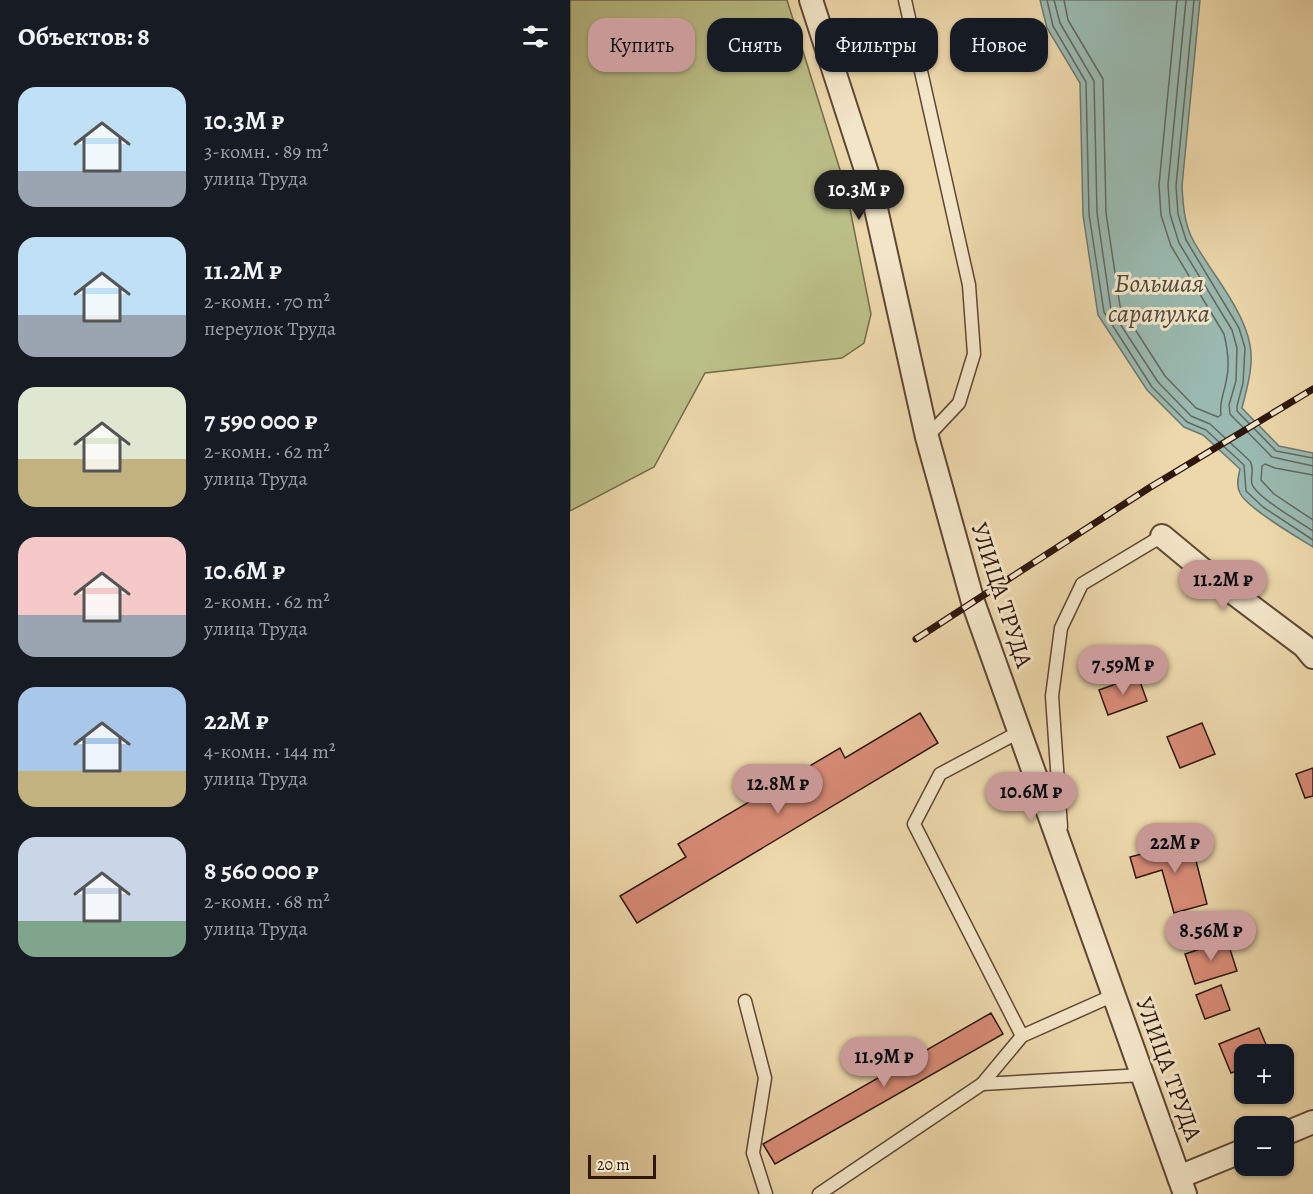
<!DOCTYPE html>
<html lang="ru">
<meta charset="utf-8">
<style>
body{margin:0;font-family:Alegreya,serif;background:#242831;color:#f1f3f6;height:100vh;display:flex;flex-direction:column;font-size:22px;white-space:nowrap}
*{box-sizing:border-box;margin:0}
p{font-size:20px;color:#9ea1a6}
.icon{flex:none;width:33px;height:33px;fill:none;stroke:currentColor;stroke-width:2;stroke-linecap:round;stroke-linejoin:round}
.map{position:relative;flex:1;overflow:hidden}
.drawer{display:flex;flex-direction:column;background:#171b24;width:570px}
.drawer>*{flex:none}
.guide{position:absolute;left:18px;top:18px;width:570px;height:54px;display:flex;gap:12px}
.controls{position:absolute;left:664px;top:1044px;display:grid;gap:12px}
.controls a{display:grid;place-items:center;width:60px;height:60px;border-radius:12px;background:#171b24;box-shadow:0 2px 4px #0004;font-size:30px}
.scale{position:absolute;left:18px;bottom:15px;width:68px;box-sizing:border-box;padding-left:6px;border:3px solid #2f170e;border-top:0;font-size:16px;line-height:21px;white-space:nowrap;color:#2f170e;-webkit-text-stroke:4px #f3e6c8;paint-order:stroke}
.price{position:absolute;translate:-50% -51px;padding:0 14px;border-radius:21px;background:#c59692;color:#111;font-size:20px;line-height:39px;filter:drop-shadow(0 2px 3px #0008)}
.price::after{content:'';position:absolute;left:50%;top:36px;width:18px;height:14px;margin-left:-9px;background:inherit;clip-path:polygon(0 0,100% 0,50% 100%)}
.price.active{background:#222;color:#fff}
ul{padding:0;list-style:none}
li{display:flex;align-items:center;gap:18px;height:150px;padding:0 18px}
li span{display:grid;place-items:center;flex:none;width:168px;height:120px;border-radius:18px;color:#555}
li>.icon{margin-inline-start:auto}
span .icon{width:72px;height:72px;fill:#fffc;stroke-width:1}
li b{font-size:26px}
h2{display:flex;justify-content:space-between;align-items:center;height:72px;padding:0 18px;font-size:26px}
.chip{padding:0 21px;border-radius:18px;background:#171b24;box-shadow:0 2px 4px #0004;font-size:21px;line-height:54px}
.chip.active{background:#c59692;color:#111}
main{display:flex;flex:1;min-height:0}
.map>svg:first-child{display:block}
</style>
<main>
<section class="drawer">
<h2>Объектов: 8<svg class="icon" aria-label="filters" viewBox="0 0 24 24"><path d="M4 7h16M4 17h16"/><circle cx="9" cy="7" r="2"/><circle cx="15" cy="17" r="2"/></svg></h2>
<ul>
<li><span style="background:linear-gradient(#bfe0f5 70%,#9aa5b1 0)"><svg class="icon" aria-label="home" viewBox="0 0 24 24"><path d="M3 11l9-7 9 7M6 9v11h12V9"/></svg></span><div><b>10.3M ₽</b><p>3-комн. · 89 m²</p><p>улица Труда</p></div></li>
<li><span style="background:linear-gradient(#bfe0f5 65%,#9aa5b1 0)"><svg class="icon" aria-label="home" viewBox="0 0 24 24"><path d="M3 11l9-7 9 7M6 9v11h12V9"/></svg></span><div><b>11.2M ₽</b><p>2-комн. · 70 m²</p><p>переулок Труда</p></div></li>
<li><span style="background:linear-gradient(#dfe7d0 60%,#c2b280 0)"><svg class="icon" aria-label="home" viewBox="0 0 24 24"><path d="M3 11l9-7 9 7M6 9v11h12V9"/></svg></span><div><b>7 590 000 ₽</b><p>2-комн. · 62 m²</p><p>улица Труда</p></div></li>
<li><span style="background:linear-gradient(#f6c9c9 65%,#9aa5b1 0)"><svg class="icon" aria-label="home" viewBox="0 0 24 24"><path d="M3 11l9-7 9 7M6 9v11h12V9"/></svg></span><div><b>10.6M ₽</b><p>2-комн. · 62 m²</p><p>улица Труда</p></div></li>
<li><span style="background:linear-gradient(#a9c7e8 70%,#c2b280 0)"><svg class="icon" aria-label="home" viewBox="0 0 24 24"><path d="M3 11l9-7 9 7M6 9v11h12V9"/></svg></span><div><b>22M ₽</b><p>4-комн. · 144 m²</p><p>улица Труда</p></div></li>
<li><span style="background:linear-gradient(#c9d6e8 70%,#7fa58c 0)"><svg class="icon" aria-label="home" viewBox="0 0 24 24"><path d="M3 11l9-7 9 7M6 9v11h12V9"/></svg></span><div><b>8 560 000 ₽</b><p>2-комн. · 68 m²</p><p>улица Труда</p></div></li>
</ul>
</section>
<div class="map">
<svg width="743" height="1194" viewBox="0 0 743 1194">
<rect width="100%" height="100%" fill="#ecd8ab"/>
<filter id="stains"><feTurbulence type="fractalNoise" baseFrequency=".00333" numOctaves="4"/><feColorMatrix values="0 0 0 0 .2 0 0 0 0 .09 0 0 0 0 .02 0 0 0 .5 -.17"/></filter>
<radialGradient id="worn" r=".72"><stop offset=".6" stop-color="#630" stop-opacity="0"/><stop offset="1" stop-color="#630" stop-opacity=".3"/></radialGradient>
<!-- green -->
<polygon fill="#babe87" stroke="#746a4a" stroke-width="1.5" points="0,0 217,0 276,189 301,314 294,343 272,358 135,373 84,467 0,511"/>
<!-- water -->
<path fill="#9ab9b0" stroke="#6f786f" stroke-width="1.5" d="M 470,0 L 630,0 L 612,186 C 613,204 614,223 623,240 C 641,273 673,308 680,345 C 684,365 677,388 672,408 L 709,446 L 743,453 L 743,547 C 727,537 677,508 670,493 C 666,486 668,477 670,469 L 633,435 L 614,427 L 577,390 L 528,315 L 513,215 L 510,83 L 477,28 Z"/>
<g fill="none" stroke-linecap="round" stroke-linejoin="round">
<!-- shore -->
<g stroke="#64685f" stroke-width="1.5">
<polyline points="477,0 483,26 516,82 519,214 534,312 582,387 617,422 636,430 674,465 676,491 693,507 743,540"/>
<path d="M 484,0 L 490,23 L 524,81 L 527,213 L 541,310 L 588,382 L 621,416 L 640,424 L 680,461 C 685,469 680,475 682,484 C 686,497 730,522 743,531"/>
<path d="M 494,0 L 498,20 L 533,79 L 536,213 L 550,306 L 595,376 L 626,408 L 648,417 L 651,415 C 649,403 654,393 656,382 C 660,366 658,350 654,334 L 601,246 L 591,215 L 589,185 L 607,0"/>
<polyline points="616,0 598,185 600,214 609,243 662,330 667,348 666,381 659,405 660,414 702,457 743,466"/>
<polyline points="624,0 606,186 608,214 616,240 669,328 675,348 673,383 667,406 667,411 706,451 743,458"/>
<polyline points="743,475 705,468 695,464 692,466 691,480 704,494 743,520"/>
</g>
</g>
<!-- building -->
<g fill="#d88b76" stroke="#2f170e" stroke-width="1.5">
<polygon points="568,676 577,701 538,715 529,690"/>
<polygon points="350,713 368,743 67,923 50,896 116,857 108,844 270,748 275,758"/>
<polygon points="632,723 645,754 610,768 597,737"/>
<polygon points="743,768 743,796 735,798 726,774"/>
<polygon points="621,841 637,904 604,913 592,870 566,878 560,857"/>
<polygon points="657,940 667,971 625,984 615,954"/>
<polygon points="651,985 660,1010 635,1019 626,995"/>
<polygon points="421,1013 433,1034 205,1164 193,1144"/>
<polygon points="689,1028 700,1054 675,1054 675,1068 661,1073 649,1044"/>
</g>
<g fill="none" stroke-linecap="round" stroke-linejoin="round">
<!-- lane casing -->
<g stroke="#5e4735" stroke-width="15">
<g id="lane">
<polyline points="335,0 399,285 404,354 389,403 357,437"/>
<polyline points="491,827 482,696 491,628 512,584 592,536"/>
<polyline points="175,1001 195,1078 183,1153 196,1194"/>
<polyline points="452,1036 544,995"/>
<polyline points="412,1084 573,1075"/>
<polyline points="249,1194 412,1084 452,1036 344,824 370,774 449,732"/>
</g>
</g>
<!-- street casing -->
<g stroke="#5e4735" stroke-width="26">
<g id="street">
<polyline points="241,0 300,182 357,437 403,602 615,1194"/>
<polyline points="592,536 633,570 734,646 743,657"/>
<polyline points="714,1134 743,1122"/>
<polyline points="609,1177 675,1150"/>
</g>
</g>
<!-- lane -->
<use href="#lane" stroke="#f3e6c8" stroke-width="12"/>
<!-- street -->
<use href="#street" stroke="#f3e6c8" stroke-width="22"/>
<!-- rail casing -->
<g stroke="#2f170e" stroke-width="7">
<polyline id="rail" points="346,639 579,488 743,389"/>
</g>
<!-- rail -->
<use href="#rail" stroke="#f3e6c8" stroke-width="4.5" stroke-dasharray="14" stroke-linecap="butt"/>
</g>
<g text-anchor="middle" stroke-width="6" stroke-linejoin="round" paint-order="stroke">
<!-- street labels -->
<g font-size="24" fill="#2f170e" stroke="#f3e6c8">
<text transform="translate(432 595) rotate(72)" y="8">УЛИЦА ТРУДА</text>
<text transform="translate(599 1069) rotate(70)" y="8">УЛИЦА ТРУДА</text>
</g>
<!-- water labels -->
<g font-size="26" font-style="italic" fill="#4f483f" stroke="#f3e6c8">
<text x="589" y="292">Большая<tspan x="589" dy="30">сарапулка</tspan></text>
</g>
</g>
<rect width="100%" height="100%" filter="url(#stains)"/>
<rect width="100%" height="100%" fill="url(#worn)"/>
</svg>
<div class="controls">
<a>+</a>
<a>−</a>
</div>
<div class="scale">20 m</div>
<b class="price active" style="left:289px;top:221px">10.3M ₽</b>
<b class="price" style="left:653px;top:611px">11.2M ₽</b>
<b class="price" style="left:553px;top:696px">7.59M ₽</b>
<b class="price" style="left:208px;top:815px">12.8M ₽</b>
<b class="price" style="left:461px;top:823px">10.6M ₽</b>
<b class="price" style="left:605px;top:874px">22M ₽</b>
<b class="price" style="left:641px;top:962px">8.56M ₽</b>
<b class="price" style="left:314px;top:1088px">11.9M ₽</b>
<div class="guide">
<a class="chip active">Купить</a>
<a class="chip">Снять</a>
<a class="chip">Фильтры</a>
<a class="chip">Новое</a>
</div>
</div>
</main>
